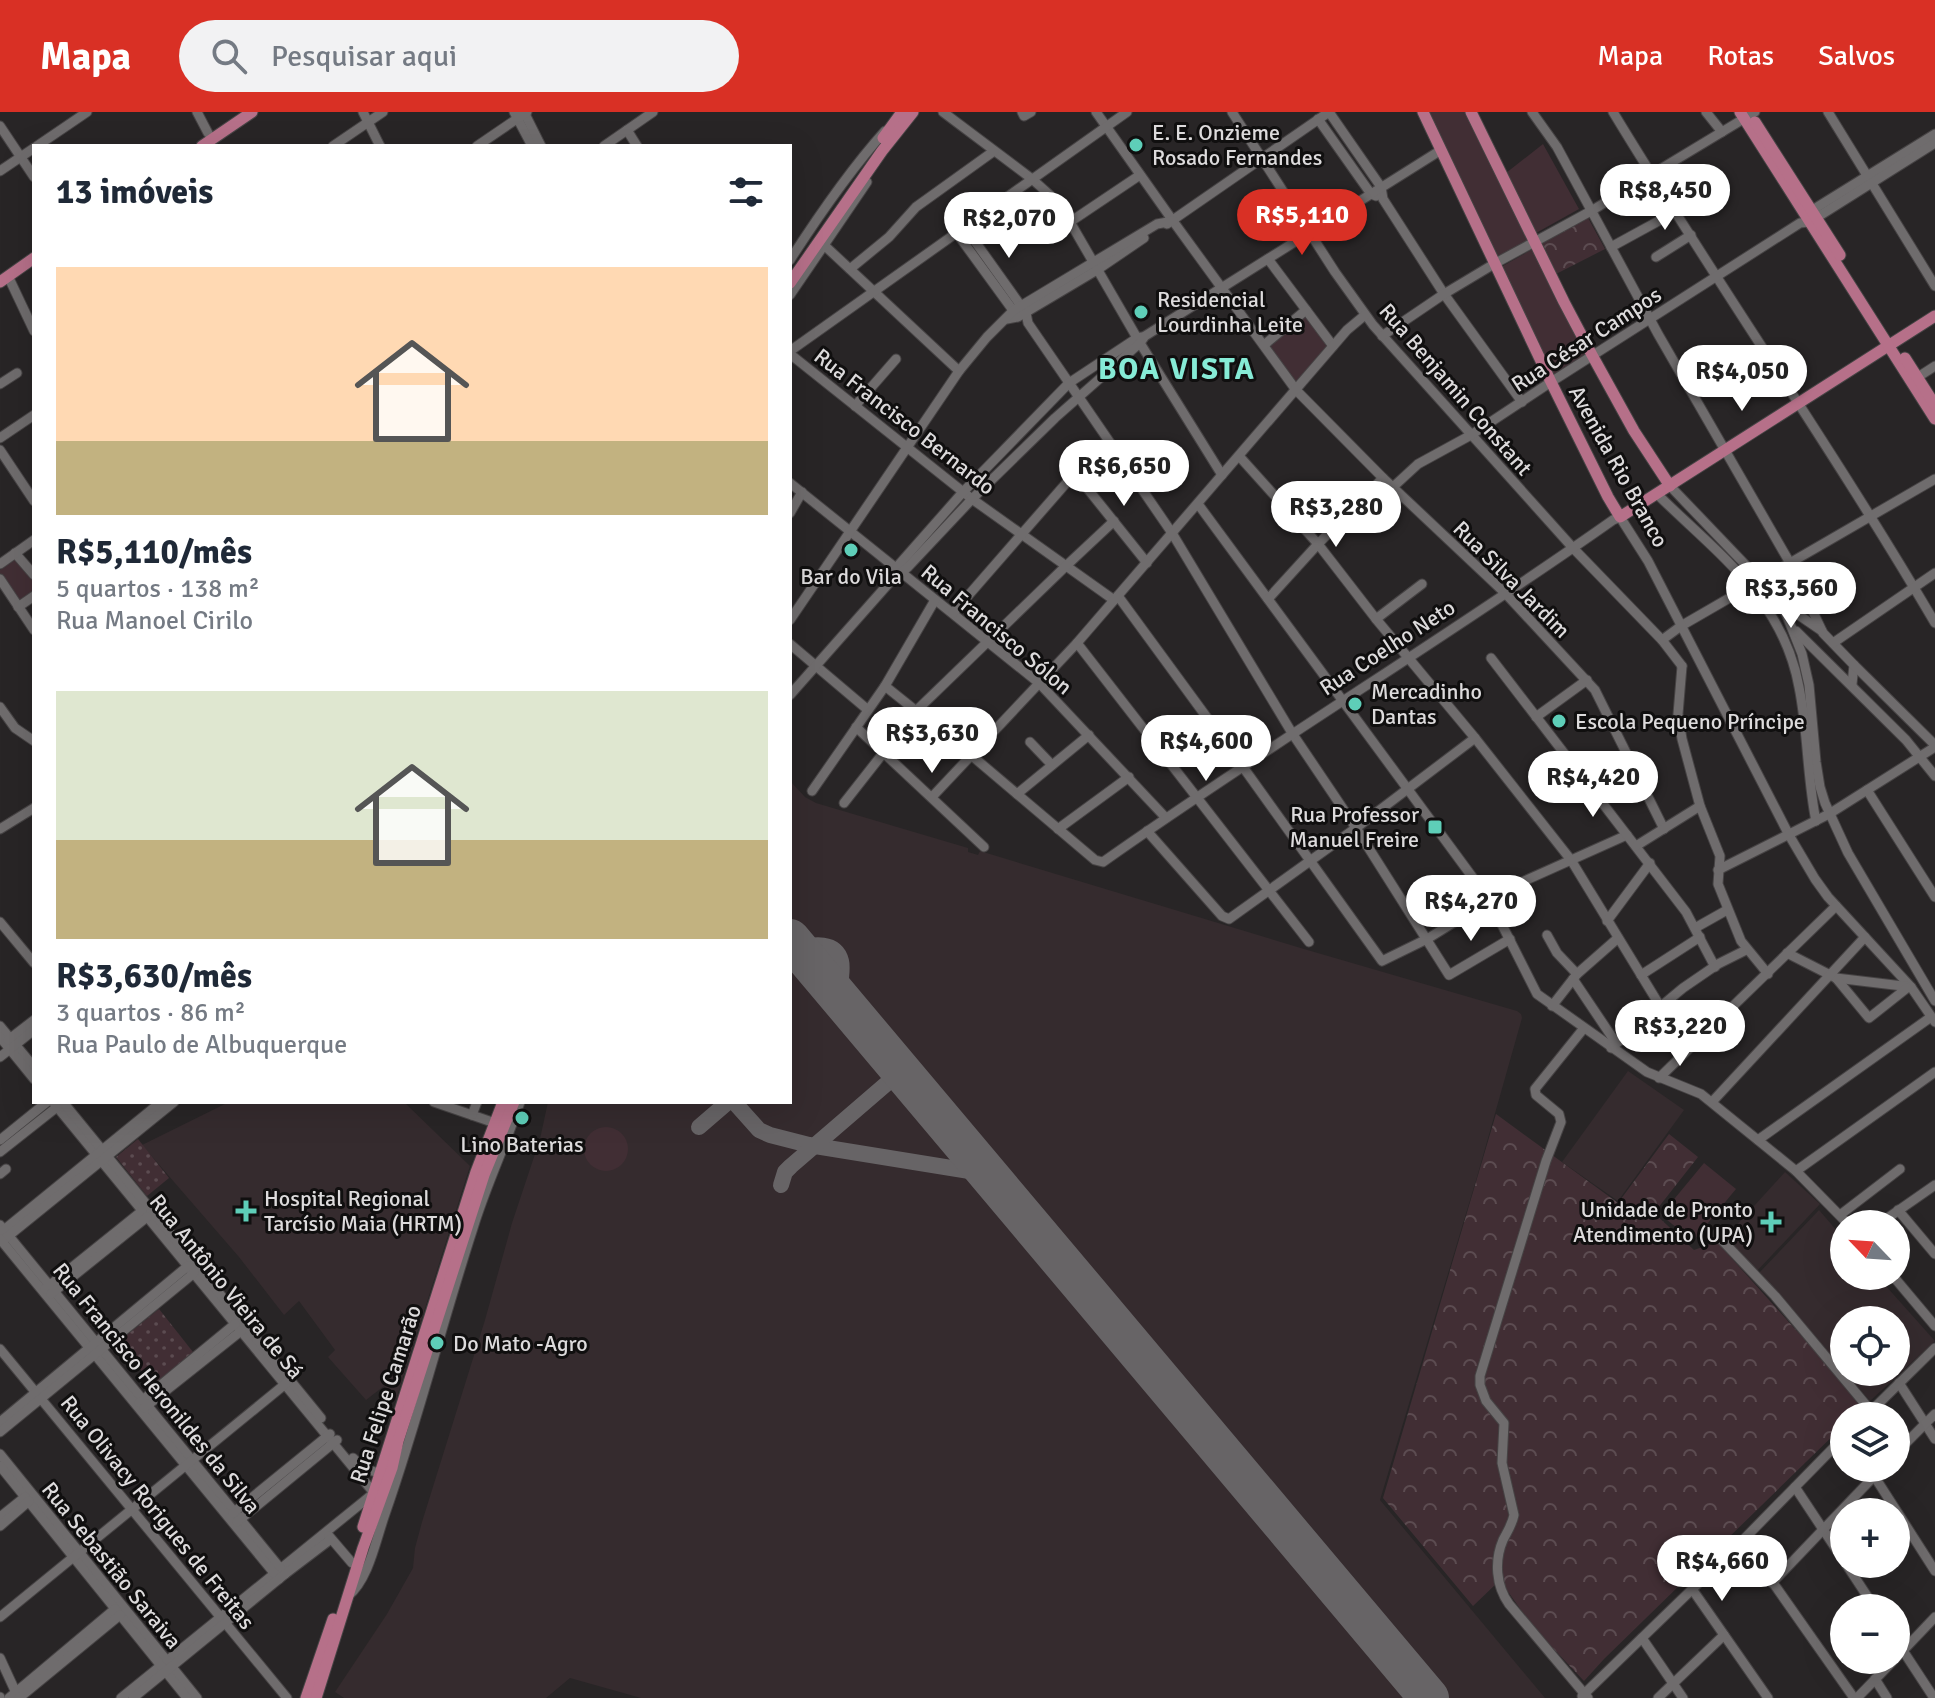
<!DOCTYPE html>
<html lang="pt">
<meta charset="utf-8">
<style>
body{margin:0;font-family:Signika,sans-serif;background:#f2f2f3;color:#1f2937;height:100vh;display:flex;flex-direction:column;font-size:30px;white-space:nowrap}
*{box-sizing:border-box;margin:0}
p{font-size:26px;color:#747a83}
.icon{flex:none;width:44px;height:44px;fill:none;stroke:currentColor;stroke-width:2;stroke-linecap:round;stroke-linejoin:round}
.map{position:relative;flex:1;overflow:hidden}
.details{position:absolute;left:32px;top:32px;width:760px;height:960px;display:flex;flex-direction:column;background:#fff;border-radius:0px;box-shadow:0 8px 32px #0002}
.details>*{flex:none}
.needle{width:52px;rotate:295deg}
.controls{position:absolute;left:1830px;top:1098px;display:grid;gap:16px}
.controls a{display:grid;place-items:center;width:80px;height:80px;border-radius:50%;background:#fff;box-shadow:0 8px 32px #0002;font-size:40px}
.price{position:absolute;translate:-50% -68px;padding:0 18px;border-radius:28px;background:#fff;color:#222;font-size:26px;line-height:52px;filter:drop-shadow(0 2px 4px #0008)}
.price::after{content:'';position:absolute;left:50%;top:48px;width:24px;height:18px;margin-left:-12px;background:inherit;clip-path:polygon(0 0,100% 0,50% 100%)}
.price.current{background:#d93025;color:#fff}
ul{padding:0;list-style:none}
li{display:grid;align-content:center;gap:16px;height:424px;padding:0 24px}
li span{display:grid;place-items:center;height:248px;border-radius:0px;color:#555}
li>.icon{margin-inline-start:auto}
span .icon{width:144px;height:144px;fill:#fffc;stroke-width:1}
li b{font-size:34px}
h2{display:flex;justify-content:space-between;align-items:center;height:96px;padding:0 24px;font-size:34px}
header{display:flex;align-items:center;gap:48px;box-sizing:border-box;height:112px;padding:0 40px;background:#d93025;color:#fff}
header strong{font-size:38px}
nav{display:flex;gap:44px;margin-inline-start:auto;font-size:28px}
.search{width:560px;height:72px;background:#f2f2f3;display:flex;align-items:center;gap:20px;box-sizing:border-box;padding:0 28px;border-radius:44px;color:#747a83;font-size:30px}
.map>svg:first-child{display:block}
</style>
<header>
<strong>Mapa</strong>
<div class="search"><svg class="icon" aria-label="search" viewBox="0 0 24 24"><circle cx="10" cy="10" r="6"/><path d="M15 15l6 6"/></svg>Pesquisar aqui</div>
<nav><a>Mapa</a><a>Rotas</a><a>Salvos</a></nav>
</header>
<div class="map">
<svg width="1935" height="1586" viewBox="0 0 1935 1586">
<defs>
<pattern id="grass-dots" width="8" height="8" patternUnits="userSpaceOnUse" patternTransform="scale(2)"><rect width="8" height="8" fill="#412e34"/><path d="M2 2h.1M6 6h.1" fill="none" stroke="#5c4c51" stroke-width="1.8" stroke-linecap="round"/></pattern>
<pattern id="forest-crowns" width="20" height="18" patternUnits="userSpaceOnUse" patternTransform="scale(2)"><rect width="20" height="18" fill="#412e34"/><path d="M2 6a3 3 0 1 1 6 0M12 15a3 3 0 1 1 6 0" fill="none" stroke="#5c4c51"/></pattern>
</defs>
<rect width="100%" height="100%" fill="#282526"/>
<!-- built -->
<g fill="#352b2e">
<polygon points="790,669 805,685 816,691 968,736 968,740 978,743 980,739 1304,837 1517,899 1521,902 1522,906 1477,1065 1380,1388 1545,1586 641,1586 570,1566 546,1586 344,1586 335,1580 387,1502 413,1456 415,1436 422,1410 485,1208 512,1111 540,1027 548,990 790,990"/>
<polygon points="1628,959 1684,998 1618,1089 1562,1050"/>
<polygon points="229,990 404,990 470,1054 396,1288 384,1274 366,1288 328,1245 335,1238 299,1189 284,1203 239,1145 142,1033"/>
<polygon points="1785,1060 1820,1092 1756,1160 1723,1128"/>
<polygon points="1819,1098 1844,1127 1844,1164 1877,1164 1935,1229 1870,1289 1845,1260 1896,1260 1896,1208 1844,1208 1844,1259 1758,1162"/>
</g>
<!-- grass -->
<g fill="url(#grass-dots)">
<polygon points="138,1027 169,1066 147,1084 116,1045"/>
<polygon points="159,1197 193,1240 153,1273 118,1230"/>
</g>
<!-- forest -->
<g fill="url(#forest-crowns)">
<polygon points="1587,104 1605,137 1556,162 1541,131"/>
<polygon points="1496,1002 1618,1091 1669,1022 1698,1045 1654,1101 1694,1138 1717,1130 1864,1294 1853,1304 1844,1304 1844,1313 1604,1547 1584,1569 1533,1515 1504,1474 1498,1470 1473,1494 1383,1386"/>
</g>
<!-- park -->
<g fill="#412e34">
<polygon points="1428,0 1467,0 1530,130 1498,147"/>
<polygon points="1543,32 1579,97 1536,121 1506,61"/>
<polygon points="1533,137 1589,245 1554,265 1501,155"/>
<polygon points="1305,204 1328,234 1296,270 1270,234"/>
<polygon points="16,447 34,470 34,479 19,490 0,461 0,458"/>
<circle cx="606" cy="1037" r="22"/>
<polygon points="1704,1051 1736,1077 1693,1129 1661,1103"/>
</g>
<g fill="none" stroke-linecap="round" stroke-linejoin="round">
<!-- taxiway -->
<g stroke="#676466" stroke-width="16">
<path d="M 798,837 C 813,832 836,829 841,849 C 843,857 840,866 841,874 C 843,883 847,891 850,898"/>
<polyline points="734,990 759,1018 770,1023 809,1033 988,1062"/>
<polyline points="699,1015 728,990"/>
<polyline points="781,1073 785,1060 791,1054 892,967 905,967 910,970"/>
</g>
<!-- runway -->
<polyline stroke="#676466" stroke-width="40" points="790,827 1429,1586"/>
<!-- minor casing -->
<g stroke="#464344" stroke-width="11">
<g id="minor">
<polyline points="197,0 208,21"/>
<polyline points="363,0 380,34"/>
<polyline points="514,0 532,34"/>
<polyline points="524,0 541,34"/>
<polyline points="943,0 1032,67 1051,84 1070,110 1140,231 1222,363"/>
<polyline points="1022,0 1024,4 1031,0"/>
<polyline points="1096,0 1173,109 1296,278 1383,366 1505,481 1595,578 1664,717"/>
<polyline points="1232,0 1335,160 1373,213 1573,436 1662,528 1682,554"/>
<polyline points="1329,0 1381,75 1383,87 1444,182 1522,290"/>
<polyline points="1532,0 1557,35 1658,222 1790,451 1823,521 1854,553 1852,572"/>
<path d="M 1613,0 C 1717,172 1833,337 1935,511"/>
<polyline points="1706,0 1722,20"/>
<polyline points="1828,0 1935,174"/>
<polyline points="1318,7 1371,82 1376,84"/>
<polyline points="0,14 34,65"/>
<polyline points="627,18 637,34"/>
<polyline points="37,34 87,0"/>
<polyline points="333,34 383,0"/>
<polyline points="477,34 527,0"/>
<polyline points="604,34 653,0"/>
<polyline points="0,59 34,36"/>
<polyline points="1806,102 1935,22"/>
<polyline points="1070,110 1140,63"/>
<polyline points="1167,112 1329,0"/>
<polyline points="964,114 1021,194 1026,201 1028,211 1172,421 1292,621 1356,716 1449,863 1510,827"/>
<polyline points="956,120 1015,201"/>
<polyline points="824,133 959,259"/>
<polyline points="1611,135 1675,100"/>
<polyline points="1656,145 1691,123"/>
<polyline points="1268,147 1333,234"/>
<path d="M 790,148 C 819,103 849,59 885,19"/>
<polyline points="850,157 889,125 916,95 994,39"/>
<polyline points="8,164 34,219"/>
<polyline points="790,183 867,70"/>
<polyline points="1007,207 1018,205 1097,158 1144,126"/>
<polyline points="1382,224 1444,182 1494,152 1591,99 1755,0"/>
<polyline points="1264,233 1306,198"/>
<polyline points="790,239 1127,0"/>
<polyline points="790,242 972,387 1114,488"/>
<polyline points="1918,265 1935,254"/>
<polyline points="0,272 17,261"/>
<polyline points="855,294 896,247"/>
<polyline points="0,326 34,303"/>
<polyline points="0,338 34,389"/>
<polyline points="1239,344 1318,432 1376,507 1475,626 1571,748 1660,894"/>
<polyline points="790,371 1039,571 1166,706"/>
<polyline points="1670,374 1760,468 1779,489 1787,504 1802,542 1809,573 1816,650 1820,675 1825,691 1848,741 1935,889"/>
<polyline points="1393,375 1418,352 1471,323 1551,270 1800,111 1809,110 1816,106 1935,31"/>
<path d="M 1657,382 C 1718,442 1783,487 1799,575 C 1808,619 1807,665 1816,709"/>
<polyline points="1198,392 1490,789 1537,882 1647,960 1701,982 1796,1059 1848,1112"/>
<polyline points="790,401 802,380"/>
<polyline points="15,441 34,463"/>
<polyline points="0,452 34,428"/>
<polyline points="894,461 896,456 963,380 1069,271 1137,226 1142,225"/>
<polyline points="0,467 34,518"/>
<polyline points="1118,484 1238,648 1382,849 1427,827 1513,774 1627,723"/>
<polyline points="1268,487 1318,432 1383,366"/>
<polyline points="1781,491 1822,519"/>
<polyline points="18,495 34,484"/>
<polyline points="953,501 1075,361 1147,451"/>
<polyline points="1376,507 1422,472"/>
<polyline points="790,508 959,259 987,225 1014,198 1157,112 1173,109"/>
<polyline points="1796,519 1906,628 1935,664"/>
<polyline points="1662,528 1681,514 1935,367"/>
<polyline points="1077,531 1309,830"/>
<polyline points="1833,531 1935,461"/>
<polyline points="790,532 868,598"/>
<polyline points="1491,546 1686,800 1715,855"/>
<polyline points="1854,553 1935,633"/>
<polyline points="1682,554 1678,602 1682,627 1700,694 1720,744 1718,772 1741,829 1768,862"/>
<path d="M 885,574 L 971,643 L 1095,748 L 1103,750 C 1270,632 1446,526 1613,408 L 1620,405 L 1648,449 L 1789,723 L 1815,767 L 1828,785 L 1911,875 L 1935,910"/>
<polyline points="790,583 889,471 908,455 972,387 1055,306 1140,231 1145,224 1441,38"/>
<polyline points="0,595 15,616 34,629"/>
<polyline points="1536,605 1587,568"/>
<polyline points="856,615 984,735"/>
<polyline points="1030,630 1052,653"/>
<polyline points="1867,678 1935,785"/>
<polyline points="812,679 885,574 935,488"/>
<polyline points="1017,682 1089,623"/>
<polyline points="932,685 1077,531 1347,218 1365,203"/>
<polyline points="844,691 917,598 1067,453 1114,409"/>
<polyline points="0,717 34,696"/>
<polyline points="1058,717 1129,665"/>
<polyline points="1147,719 1222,804 1229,807 1356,716 1475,626"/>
<polyline points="1636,734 1700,694"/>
<polyline points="1718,758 1829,702 1935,635"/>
<polyline points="1607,809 1650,751"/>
<polyline points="0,810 34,851"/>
<polyline points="1695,816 1727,798"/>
<polyline points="1547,823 1557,841 1577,862"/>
<polyline points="1787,841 1836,866 1911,875"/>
<polyline points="1641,863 1700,825"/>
<polyline points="1836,866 1869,906 1907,876"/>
<polyline points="1573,867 1616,931"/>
<polyline points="1552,894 1577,862 1618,826"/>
<polyline points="0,914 34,955"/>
<path d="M 1584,916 L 1535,977 L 1536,983 L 1559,1002 L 1561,1010 L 1546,1049 L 1480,1264 L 1480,1273 L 1486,1289 L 1504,1311 L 1502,1351 L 1514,1403 C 1512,1413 1507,1420 1503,1428 C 1494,1449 1496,1474 1509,1492 L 1588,1586"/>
<polyline points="0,925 34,967"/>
<polyline points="8,928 34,908"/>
<polyline points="1611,936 1683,876 1718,852 1746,838"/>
<polyline points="0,945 34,918"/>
<polyline points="1659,966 1836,794"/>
<polyline points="53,990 374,1381 121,1586"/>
<polyline points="63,990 321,1306"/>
<polyline points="434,990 495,1011"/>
<polyline points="1712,990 1865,825"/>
<polyline points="472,1003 477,990"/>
<polyline points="0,1028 47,990"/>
<polyline points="1758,1028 1931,905"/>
<polyline points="0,1040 57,995"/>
<polyline points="1796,1059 1935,960"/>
<polyline points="0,1062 6,1057"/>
<polyline points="1898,1098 1935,1142"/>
<polyline points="1840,1103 1900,1057"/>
<polyline points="1879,1112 1935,1073"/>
<polyline points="0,1113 285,1462"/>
<polyline points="0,1121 161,990"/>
<polyline points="1716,1122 1775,1184 1871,1299"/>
<polyline points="6,1126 174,990"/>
<polyline points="0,1127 279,1467"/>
<polyline points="1893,1164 1935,1214"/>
<polyline points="45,1177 142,1099"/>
<polyline points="51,1182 147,1105"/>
<polyline points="0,1237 287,1586"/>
<polyline points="1899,1271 1935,1327"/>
<polyline points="139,1291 235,1212"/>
<polyline points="144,1296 241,1219"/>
<polyline points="1866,1304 1935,1236"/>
<polyline points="0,1310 188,1154 193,1154"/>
<polyline points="0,1320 194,1161 195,1157"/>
<polyline points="1896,1341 1935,1302"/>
<polyline points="0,1342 197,1586"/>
<polyline points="353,1346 364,1357 380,1361"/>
<polyline points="0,1354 187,1586"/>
<polyline points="1869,1356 1935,1459"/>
<polyline points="1795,1375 1844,1449"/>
<polyline points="233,1401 330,1322"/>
<polyline points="0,1405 25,1385"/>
<polyline points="237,1410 337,1328"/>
<polyline points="0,1414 29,1389"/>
<polyline points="329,1424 352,1451"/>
<polyline points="1743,1428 1854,1586"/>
<polyline points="1846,1452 1875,1496"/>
<polyline points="1772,1471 1882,1356"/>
<polyline points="1692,1477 1768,1586"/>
<path d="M 348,1484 C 369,1467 376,1427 385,1402 C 418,1308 442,1211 473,1116 C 486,1073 506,1032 520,990"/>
<polyline points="0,1505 289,1269"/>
<polyline points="1642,1526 1683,1586"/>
<polyline points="1896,1528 1934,1586"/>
<polyline points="0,1546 17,1583"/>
<polyline points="1896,1546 1935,1505"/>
<polyline points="1875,1567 1887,1586"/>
<polyline points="1582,1584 1743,1428 1844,1325"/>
<polyline points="0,1585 0,1586"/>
<polyline points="9,1586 115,1497"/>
<polyline points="19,1586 120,1503"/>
<polyline points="133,1586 285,1462 331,1427"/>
<polyline points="1658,1586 1724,1523"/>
<polyline points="1857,1586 1894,1548"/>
</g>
</g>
<!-- major casing -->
<g stroke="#464344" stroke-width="13">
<g id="major">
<polyline points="1423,0 1551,270 1608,385 1620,405 1935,204"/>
<polyline points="1471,0 1564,190 1592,243 1634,319 1670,374"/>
<polyline points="1740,0 1935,307"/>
<polyline points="1755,10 1840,143"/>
<polyline points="883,26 902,0"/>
<polyline points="202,34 252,0"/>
<polyline points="0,170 34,146"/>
<polyline points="790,171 882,39 913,0"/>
<polyline points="1905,246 1935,293"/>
<polyline points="363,1415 476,1060 503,990"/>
<polyline points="306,1586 333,1507"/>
<polyline points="316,1586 363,1436 392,1356 398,1329 484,1063 514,990"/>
</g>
</g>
<!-- minor -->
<use href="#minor" stroke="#6f6c6d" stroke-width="9"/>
<!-- major -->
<use href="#major" stroke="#b67089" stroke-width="11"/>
</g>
<!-- markers -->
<g fill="#5eceb8" stroke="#100f0f" stroke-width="3">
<circle cx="1136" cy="33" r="8"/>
<circle cx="1141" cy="200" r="8"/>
<circle cx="851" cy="438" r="8"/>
<circle cx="1355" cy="592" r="8"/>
<circle cx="1559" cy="609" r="8"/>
<rect x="1427" y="707" width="16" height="16" rx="4"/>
<circle cx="522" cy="1006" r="8"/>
<path d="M242 1087h8v8h8v8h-8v8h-8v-8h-8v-8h8z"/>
<path d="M1767 1098h8v8h8v8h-8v8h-8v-8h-8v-8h8z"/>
<circle cx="437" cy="1231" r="8"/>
</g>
<g text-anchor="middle" stroke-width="6" stroke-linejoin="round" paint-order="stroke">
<!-- poi labels -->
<g font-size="22" fill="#dddbdc" stroke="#100f0f" text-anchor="start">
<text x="1152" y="28">E. E. Onzieme<tspan x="1152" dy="25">Rosado Fernandes</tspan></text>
<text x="1157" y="195">Residencial<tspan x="1157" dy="25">Lourdinha Leite</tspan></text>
<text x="851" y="472" text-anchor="middle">Bar do Vila</text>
<text x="1371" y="587">Mercadinho<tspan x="1371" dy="25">Dantas</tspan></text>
<text x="1575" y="617">Escola Pequeno Príncipe</text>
<text x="1419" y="710" text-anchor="end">Rua Professor<tspan x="1419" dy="25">Manuel Freire</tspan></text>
<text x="522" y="1040" text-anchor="middle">Lino Baterias</text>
<text x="264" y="1094">Hospital Regional<tspan x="264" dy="25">Tarcísio Maia (HRTM)</tspan></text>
<text x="1753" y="1105" text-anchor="end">Unidade de Pronto<tspan x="1753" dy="25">Atendimento (UPA)</tspan></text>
<text x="453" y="1239">Do Mato -Agro</text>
</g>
<!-- street labels -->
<g font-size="22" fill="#dddbdc" stroke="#100f0f">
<text transform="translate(1586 227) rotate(-33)" y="8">Rua César Campos</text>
<text transform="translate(1456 277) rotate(49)" y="8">Rua Benjamin Constant</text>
<text transform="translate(905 309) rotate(38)" y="8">Rua Francisco Bernardo</text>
<text transform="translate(1619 354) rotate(61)" y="8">Avenida Rio Branco</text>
<text transform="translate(1512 467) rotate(45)" y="8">Rua Silva Jardim</text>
<text transform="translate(997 517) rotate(40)" y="8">Rua Francisco Sólon</text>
<text transform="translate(1387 535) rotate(-33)" y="8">Rua Coelho Neto</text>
<text transform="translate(227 1174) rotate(51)" y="8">Rua Antônio Vieira de Sá</text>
<text transform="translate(157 1276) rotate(51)" y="8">Rua Francisco Heronildes da Silva</text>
<text transform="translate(385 1282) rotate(-72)" y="8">Rua Felipe Camarão</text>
<text transform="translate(158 1400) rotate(51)" y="8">Rua Olivacy Rorigues de Freitas</text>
<text transform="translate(112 1453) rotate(51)" y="8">Rua Sebastião Saraiva</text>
</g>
<!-- district labels -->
<g font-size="30" font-weight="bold" letter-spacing="2" fill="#86ebd6" stroke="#100f0f">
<text x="1177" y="267">BOA VISTA</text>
</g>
</g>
</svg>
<div class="controls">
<a><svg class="needle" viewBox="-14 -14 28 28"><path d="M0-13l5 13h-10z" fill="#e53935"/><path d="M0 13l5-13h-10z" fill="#747a83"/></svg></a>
<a><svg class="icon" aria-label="locate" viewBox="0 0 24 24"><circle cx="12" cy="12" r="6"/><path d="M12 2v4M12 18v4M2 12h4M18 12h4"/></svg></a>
<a><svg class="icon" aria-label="layers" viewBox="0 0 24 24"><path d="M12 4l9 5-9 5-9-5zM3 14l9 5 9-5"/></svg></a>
<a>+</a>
<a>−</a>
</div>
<b class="price" style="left:1665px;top:120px">R$8,450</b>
<b class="price current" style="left:1302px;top:145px">R$5,110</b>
<b class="price" style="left:1009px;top:148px">R$2,070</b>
<b class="price" style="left:1742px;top:301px">R$4,050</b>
<b class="price" style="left:1124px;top:396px">R$6,650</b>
<b class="price" style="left:1336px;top:437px">R$3,280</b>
<b class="price" style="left:1791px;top:518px">R$3,560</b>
<b class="price" style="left:932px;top:663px">R$3,630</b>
<b class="price" style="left:1206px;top:671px">R$4,600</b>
<b class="price" style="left:1593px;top:707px">R$4,420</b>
<b class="price" style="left:1471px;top:831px">R$4,270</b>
<b class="price" style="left:1680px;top:956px">R$3,220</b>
<b class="price" style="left:1722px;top:1491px">R$4,660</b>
<section class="details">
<h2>13 imóveis<svg class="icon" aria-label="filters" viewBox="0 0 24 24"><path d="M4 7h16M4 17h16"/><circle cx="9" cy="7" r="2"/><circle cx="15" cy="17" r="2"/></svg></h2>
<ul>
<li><span style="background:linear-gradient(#ffd9b3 70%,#c2b280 0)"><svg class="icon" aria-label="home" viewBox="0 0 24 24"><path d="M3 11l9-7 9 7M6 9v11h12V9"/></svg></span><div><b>R$5,110/mês</b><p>5 quartos · 138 m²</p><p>Rua Manoel Cirilo</p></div></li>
<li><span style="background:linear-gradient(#dfe7d0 60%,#c2b280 0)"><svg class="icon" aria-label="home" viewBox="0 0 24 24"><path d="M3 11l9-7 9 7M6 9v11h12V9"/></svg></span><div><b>R$3,630/mês</b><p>3 quartos · 86 m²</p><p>Rua Paulo de Albuquerque</p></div></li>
</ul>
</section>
</div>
